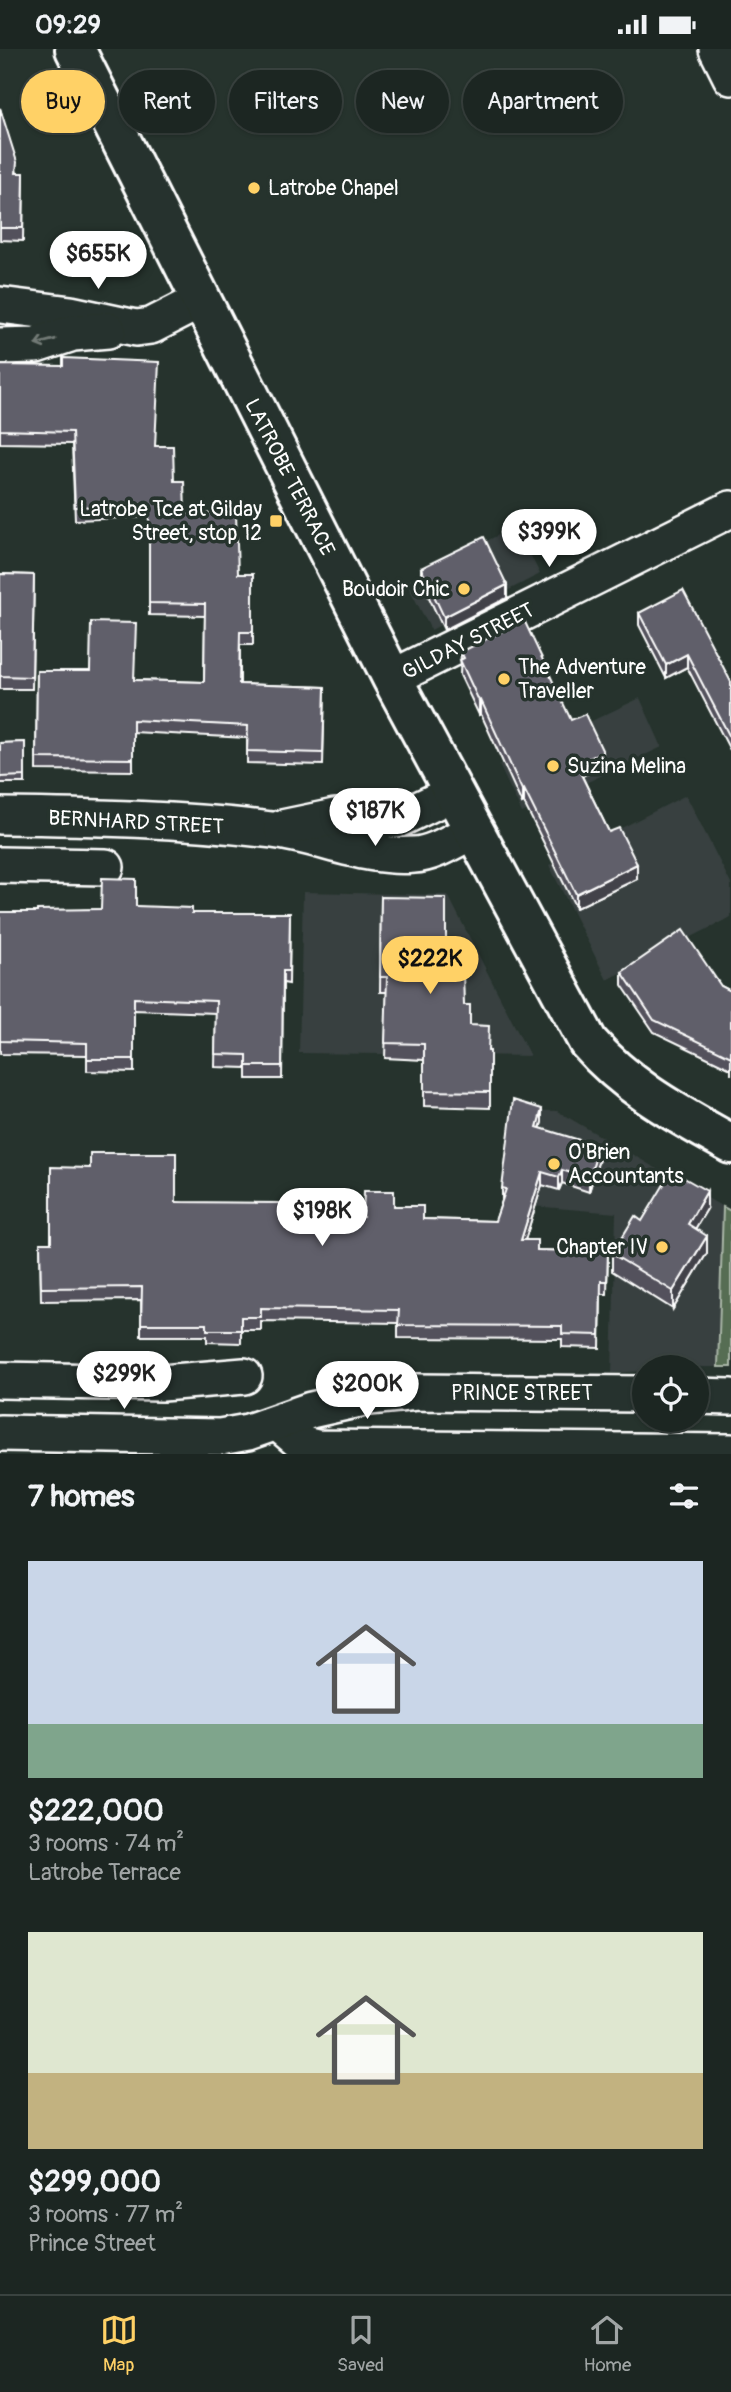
<!DOCTYPE html>
<meta charset="utf-8">
<style>
body{margin:0;font-family:Pangolin,sans-serif;background:#252e2a;color:#f1f3f6;height:100vh;display:flex;flex-direction:column;font-size:26px;white-space:nowrap}
*{box-sizing:border-box;margin:0}
p{font-size:23px;color:#a0a5a5}
.icon{flex:none;width:38px;height:38px;fill:none;stroke:currentColor;stroke-width:2;stroke-linecap:round;stroke-linejoin:round}
.map{position:relative;height:1405px;overflow:hidden}
.details{display:flex;flex-direction:column;background:#1c2622;flex:1}
.details>*{flex:none}
.top-card{position:absolute;left:21px;top:21px;width:690px;height:63px;display:flex;gap:14px}
.controls{position:absolute;left:632px;top:1306px;display:grid;gap:14px}
.controls a{display:grid;place-items:center;width:77px;height:77px;border-radius:50%;background:#1c2622;box-shadow:0 2px 5px #0004,0 0 0 2px #3a4340;font-size:35px}
.price{position:absolute;translate:-50% -60px;padding:0 16px;border-radius:24px;background:#fff;color:#222;font-size:23px;line-height:46px;filter:drop-shadow(0 2px 4px #0008)}
.price::after{content:'';position:absolute;left:50%;top:42px;width:21px;height:16px;margin-left:-10px;background:inherit;clip-path:polygon(0 0,100% 0,50% 100%)}
.price.on{background:#ffd166;color:#111}
ul{padding:0;list-style:none}
li{display:grid;align-content:center;gap:14px;height:371px;padding:0 28px}
li span{display:grid;place-items:center;height:217px;border-radius:0px;color:#555}
li>.icon{margin-inline-start:auto}
span .icon{width:126px;height:126px;fill:#fffc;stroke-width:1}
li b{font-size:30px}
h2{display:flex;justify-content:space-between;align-items:center;height:84px;padding:0 28px;font-size:30px}
.chip{padding:0 24px;border-radius:32px;background:#1c2622;box-shadow:0 2px 5px #0004,0 0 0 2px #3a4340;font-size:24px;line-height:63px}
.chip.on{background:#ffd166;color:#111}
.status{display:flex;justify-content:space-between;align-items:center;height:49px;padding:0 35px;background:#1c2622;direction:ltr}
.status svg{height:19px;fill:currentColor}
.tabs{display:flex;justify-content:space-around;align-items:center;height:98px;border-top:2px solid #3a4340;background:#1c2622;font-size:19px;color:#a0a5a5}
.tabs a{display:grid;justify-items:center;gap:4px}
.tabs .on{color:#ffd166}
.map>svg:first-child{display:block}
</style>
<div class="status"><b>09:29</b><svg viewBox="0 0 49 12"><path d="M0 12V9h3v3zM5 12V6h3v6zM10 12V3h3v9zM15 12V0h3v12zM26 1h20v11H26zM47 4h2v5h-2z"/></svg></div>
<div class="map">
<svg width="731" height="1405" viewBox="0 0 731 1405">
<rect width="100%" height="100%" fill="#26332d"/>
<filter id="ink" filterUnits="userSpaceOnUse"><feTurbulence type="fractalNoise" baseFrequency=".0143" numOctaves="2"/><feDisplacementMap in="SourceGraphic" scale="14" xChannelSelector="R" yChannelSelector="G"/><feConvolveMatrix kernelMatrix="1 2 1 2 8 2 1 2 1" color-interpolation-filters="sRGB"/></filter>
<g filter="url(#ink)">
<!-- built -->
<g fill="#37403f">
<polygon points="516,477 540,525 431,581 406,533"/>
<polygon points="640,649 662,698 522,764 499,716"/>
<polygon points="686,746 731,835 731,868 607,931 549,816"/>
<polygon points="303,843 448,846 530,1007 299,1004"/>
<polygon points="510,1061 557,1062 723,1158 718,1318 644,1318 644,1322 612,1324 616,1164 508,1155"/>
</g>
<!-- green -->
<polygon fill="#566d52" stroke="#aab6a8" stroke-width="2" points="723,1158 731,1162 731,1318 718,1318"/>
<g fill="none" stroke-linecap="round" stroke-linejoin="round">
<!-- minor casing -->
<g stroke="#fff" stroke-width="40">
<g id="minor">
<polyline points="717,0 731,28"/>
<polyline points="0,256 71,265 136,279 151,277 200,252"/>
<polyline points="0,297 36,296 73,284 108,281"/>
<polyline points="392,629 731,460"/>
<path d="M 0,767 C 91,768 182,770 272,781 C 320,787 365,810 414,806 C 434,805 454,791 473,782"/>
<polyline points="282,779 335,768 397,771 453,744"/>
<polyline points="0,816 106,818"/>
<polyline points="0,1331 162,1334 244,1327"/>
<polyline points="696,1347 731,1348"/>
<polyline points="278,1374 304,1396 317,1399 731,1403"/>
<polyline points="0,1384 220,1388 248,1383 311,1361 369,1348 417,1343 644,1345"/>
</g>
</g>
<!-- major casing -->
<g stroke="#fff" stroke-width="44">
<path id="major" d="M 75,0 L 392,629 L 588,993 C 629,1040 678,1065 731,1095"/>
</g>
<!-- minor -->
<use href="#minor" stroke="#26332d" stroke-width="35"/>
<!-- major -->
<use href="#major" stroke="#26332d" stroke-width="38"/>
</g>
<!-- wall -->
<g fill="#53515b" stroke="#fff" stroke-width="2">
<polygon points="0,59 17,124 24,124 23,192 0,191"/>
<polygon points="0,316 156,397 174,432 185,465 238,525 253,525 253,596 240,596 240,635 325,638 323,716 247,714 247,689 133,683 133,722 36,721 37,622 135,631 204,633 205,567 149,566 149,468 75,471 72,395 0,394"/>
<polygon points="421,519 507,549 444,581 421,531"/>
<polygon points="0,525 34,526 32,640 0,640"/>
<polygon points="639,564 731,633 730,701 687,618 666,629 639,576"/>
<polygon points="461,603 571,671 603,717 582,727 609,783 637,830 576,859 524,754 522,755 481,665 479,666 460,626"/>
<polygon points="25,693 25,734 0,734 0,694"/>
<polygon points="381,848 446,901 459,923 464,956 470,976 489,1002 490,1002 490,1059 424,1057 424,1011 385,1009 387,943 380,943"/>
<polygon points="136,857 192,864 290,864 289,935 283,934 282,1030 247,1030 247,1019 215,1018 216,964 134,961 134,1023 87,1022 87,1006 0,1005 0,863 37,863 101,860"/>
<polygon points="622,923 721,937 731,942 731,1026 731,1020 654,983 622,936"/>
<polygon points="542,1073 540,1079 599,1110 589,1143 562,1134 559,1141 542,1136 525,1191 537,1201 608,1203 607,1245 601,1245 600,1299 562,1298 562,1290 398,1289 398,1274 261,1272 261,1281 241,1281 241,1294 207,1293 207,1287 141,1287 141,1251 41,1252 40,1194 51,1194 176,1153 280,1166 363,1168 394,1157 423,1170 495,1172 502,1152 502,1139"/>
<polygon points="707,1160 695,1179 707,1204 673,1260 612,1222 612,1205 642,1172"/>
</g>
<!-- shaded-wall -->
<g fill="#43424a" stroke="#fff" stroke-width="2">
<polygon points="507,536 507,549 444,581 444,568"/>
<polygon points="687,605 687,618 666,629 666,616"/>
<polygon points="481,651 481,665 479,666 479,652"/>
<polygon points="603,703 603,717 576,730 576,715"/>
<polygon points="524,740 524,754 522,755 522,741"/>
<polygon points="637,815 637,830 576,859 576,845"/>
<polygon points="542,1060 542,1073 537,1090 537,1078"/>
<polygon points="599,1097 599,1110 589,1143 589,1130"/>
<polygon points="562,1121 562,1134 559,1141 559,1128"/>
<polygon points="542,1123 542,1136 521,1204 521,1191"/>
<polygon points="707,1142 707,1160 688,1192 688,1175"/>
<polygon points="707,1187 707,1204 673,1260 673,1242"/>
</g>
<!-- building -->
<g fill="#605e6a" stroke="#fff" stroke-width="2">
<polygon points="0,59 17,113 16,124 24,124 23,179 0,179"/>
<polygon points="63,309 159,313 155,397 173,397 174,432 184,432 185,465 236,464 238,525 253,525 253,583 240,583 239,635 325,638 323,704 247,702 248,677 133,671 133,710 36,709 37,622 90,622 91,573 136,574 134,631 204,633 205,555 149,554 149,455 75,458 72,383 0,381 0,316 63,317"/>
<polygon points="484,488 507,536 444,568 421,519"/>
<polygon points="0,525 34,526 32,628 0,627"/>
<polygon points="683,541 731,633 731,687 730,688 687,605 666,616 639,564"/>
<polygon points="524,571 571,671 585,665 603,703 576,715 609,783 619,779 637,815 576,845 524,740 522,741 481,651 479,652 460,611 464,609 461,603"/>
<polygon points="25,693 25,727 0,728 0,694"/>
<polygon points="102,829 136,830 136,857 192,859 192,864 290,864 289,922 283,922 282,1017 247,1017 247,1006 215,1005 216,952 134,949 134,1010 87,1010 87,994 0,992 0,863 37,863 37,861 101,860"/>
<polygon points="381,848 446,849 446,901 459,901 459,923 463,923 464,956 470,956 470,976 489,977 488,1002 490,1002 490,1043 424,1042 424,995 385,994 387,928 380,928"/>
<polygon points="683,881 721,937 731,942 731,1008 654,971 622,923"/>
<polygon points="513,1051 542,1060 537,1078 599,1097 589,1130 562,1121 559,1128 542,1123 521,1191 537,1191 537,1201 608,1203 607,1232 601,1232 600,1286 562,1285 562,1277 398,1276 399,1261 261,1259 261,1268 241,1268 241,1281 207,1281 207,1275 141,1275 142,1238 41,1239 40,1194 51,1194 51,1118 90,1119 90,1104 176,1104 176,1153 280,1154 280,1166 363,1168 364,1142 394,1142 394,1157 423,1157 423,1170 495,1172 506,1140 502,1139"/>
<polygon points="672,1122 707,1142 688,1175 707,1187 673,1242 612,1205 635,1167 642,1172"/>
</g>
<!-- one-way arrows -->
<defs><path id="oneway-shaft" d="M-6 0H5M1.5-3L5.5 0L1.5 3" fill="none" stroke-width="1.6" stroke-linecap="round" stroke-linejoin="round" transform="scale(1.75)"/></defs>
<use stroke="#727a76" href="#oneway-shaft" transform="translate(45 293) rotate(165)"/>
</g>
<!-- markers -->
<g fill="#ffd166" stroke="#26332d" stroke-width="2.5">
<circle cx="254" cy="139" r="7"/>
<rect x="269" y="465" width="14" height="14" rx="3.5"/>
<circle cx="464" cy="540" r="7"/>
<circle cx="504" cy="630" r="7"/>
<circle cx="553" cy="717" r="7"/>
<circle cx="554" cy="1115" r="7"/>
<circle cx="662" cy="1198" r="7"/>
</g>
<g text-anchor="middle" stroke-width="7" stroke-linejoin="round" paint-order="stroke">
<!-- poi labels -->
<g font-size="21" fill="#fff" stroke="#26332d" text-anchor="start">
<text x="268" y="146">Latrobe Chapel</text>
<text x="262" y="467" text-anchor="end">Latrobe Tce at Gilday<tspan x="262" dy="24">Street, stop 12</tspan></text>
<text x="450" y="547" text-anchor="end">Boudoir Chic</text>
<text x="518" y="625">The Adventure<tspan x="518" dy="24">Traveller</tspan></text>
<text x="567" y="724">Suzina Melina</text>
<text x="568" y="1110">O'Brien<tspan x="568" dy="24">Accountants</tspan></text>
<text x="648" y="1205" text-anchor="end">Chapter IV</text>
</g>
<!-- street labels -->
<g font-size="21" fill="#fff" stroke="#26332d">
<text transform="translate(290 428) rotate(63)" y="7">LATROBE TERRACE</text>
<text transform="translate(468 592) rotate(-27)" y="7">GILDAY STREET</text>
<text transform="translate(136 773) rotate(3)" y="7">BERNHARD STREET</text>
<text x="522" y="1351">PRINCE STREET</text>
</g>
</g>
</svg>
<div class="controls">
<a><svg class="icon" aria-label="locate" viewBox="0 0 24 24"><circle cx="12" cy="12" r="6"/><path d="M12 2v4M12 18v4M2 12h4M18 12h4"/></svg></a>
</div>
<b class="price" style="left:98px;top:242px">$655K</b>
<b class="price" style="left:549px;top:520px">$399K</b>
<b class="price" style="left:375px;top:799px">$187K</b>
<b class="price on" style="left:430px;top:947px">$222K</b>
<b class="price" style="left:322px;top:1199px">$198K</b>
<b class="price" style="left:124px;top:1362px">$299K</b>
<b class="price" style="left:367px;top:1372px">$200K</b>
<div class="top-card">
<a class="chip on">Buy</a>
<a class="chip">Rent</a>
<a class="chip">Filters</a>
<a class="chip">New</a>
<a class="chip">Apartment</a>
</div>
</div>
<section class="details">
<h2>7 homes<svg class="icon" aria-label="filters" viewBox="0 0 24 24"><path d="M4 7h16M4 17h16"/><circle cx="9" cy="7" r="2"/><circle cx="15" cy="17" r="2"/></svg></h2>
<ul>
<li><span style="background:linear-gradient(#c9d6e8 75%,#7fa58c 0)"><svg class="icon" aria-label="home" viewBox="0 0 24 24"><path d="M3 11l9-7 9 7M6 9v11h12V9"/></svg></span><div><b>$222,000</b><p>3 rooms · 74 m²</p><p>Latrobe Terrace</p></div></li>
<li><span style="background:linear-gradient(#dfe7d0 65%,#c2b280 0)"><svg class="icon" aria-label="home" viewBox="0 0 24 24"><path d="M3 11l9-7 9 7M6 9v11h12V9"/></svg></span><div><b>$299,000</b><p>3 rooms · 77 m²</p><p>Prince Street</p></div></li>
</ul>
</section>
<nav class="tabs">
<a class="on"><svg class="icon" aria-label="map" viewBox="0 0 24 24"><path d="M3 6l6-2 6 2 6-2v14l-6 2-6-2-6 2zM9 4v14M15 6v14"/></svg>Map</a>
<a><svg class="icon" aria-label="saved" viewBox="0 0 24 24"><path d="M7 4h10v16l-5-4-5 4z"/></svg>Saved</a>
<a><svg class="icon" aria-label="home" viewBox="0 0 24 24"><path d="M3 11l9-7 9 7M6 9v11h12V9"/></svg>Home</a>
</nav>
